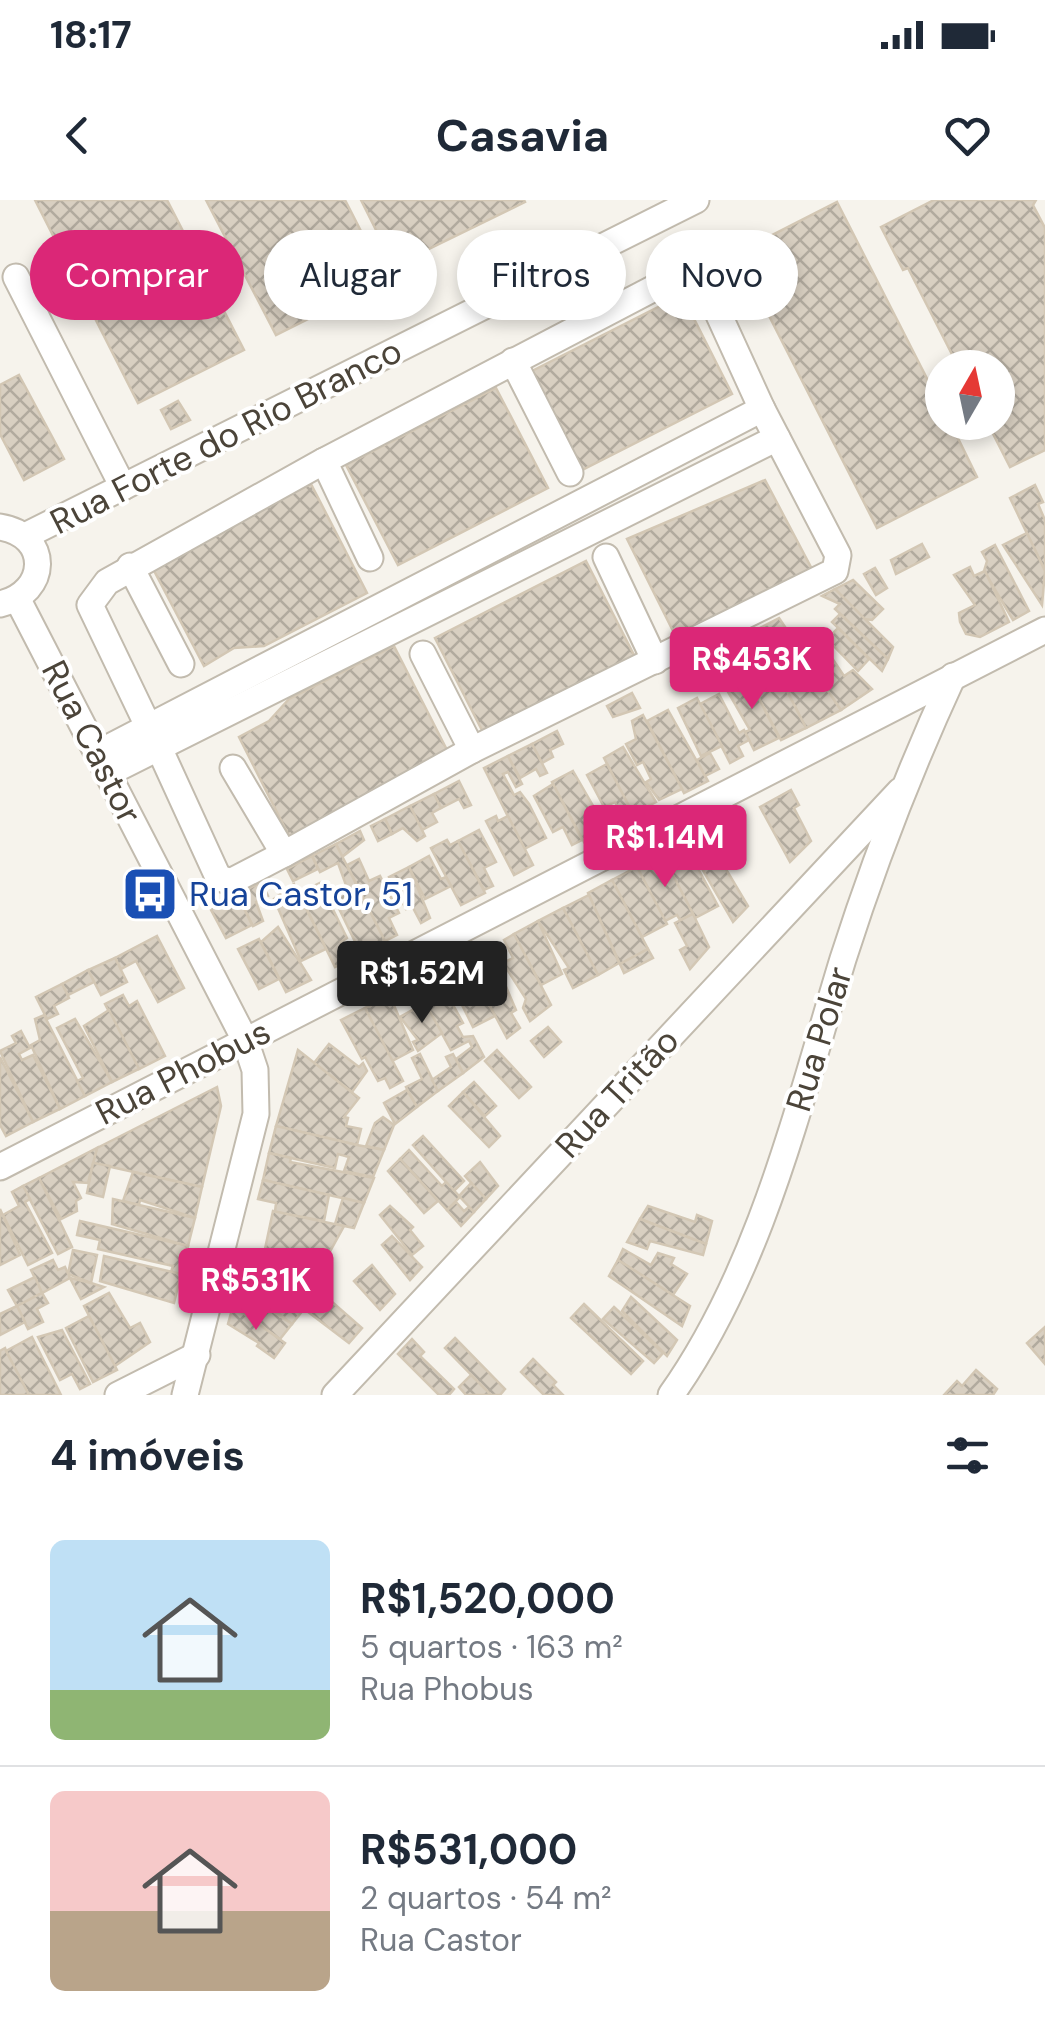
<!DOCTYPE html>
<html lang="pt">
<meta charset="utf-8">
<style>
body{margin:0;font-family:"DM Sans",sans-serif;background:#f6f6f7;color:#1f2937;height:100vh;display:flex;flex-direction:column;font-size:38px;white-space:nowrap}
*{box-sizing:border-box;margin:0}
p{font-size:32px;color:#747a83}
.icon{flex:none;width:55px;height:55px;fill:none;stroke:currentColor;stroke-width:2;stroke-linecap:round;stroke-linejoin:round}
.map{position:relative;height:1195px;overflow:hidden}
.panel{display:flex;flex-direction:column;background:#fff;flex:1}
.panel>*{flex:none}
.top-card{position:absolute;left:30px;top:30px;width:985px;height:90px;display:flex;gap:20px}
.needle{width:65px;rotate:9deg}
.tools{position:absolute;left:925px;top:150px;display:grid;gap:20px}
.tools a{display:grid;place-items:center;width:90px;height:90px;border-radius:50%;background:#fff;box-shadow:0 5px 15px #0003;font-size:50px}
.price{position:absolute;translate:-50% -85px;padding:0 22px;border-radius:10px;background:#db2777;color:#fff;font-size:32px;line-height:65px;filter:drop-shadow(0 2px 5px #0008)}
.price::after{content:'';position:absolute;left:50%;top:60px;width:30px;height:22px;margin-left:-15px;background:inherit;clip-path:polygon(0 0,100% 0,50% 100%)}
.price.active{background:#222;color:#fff}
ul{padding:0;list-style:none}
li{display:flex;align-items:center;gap:30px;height:250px;padding:0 50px}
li+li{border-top:2px solid #e0e1e3}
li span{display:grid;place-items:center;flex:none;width:280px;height:200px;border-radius:15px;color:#555}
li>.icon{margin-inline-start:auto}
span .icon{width:120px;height:120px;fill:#fffc;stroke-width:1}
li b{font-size:42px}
h2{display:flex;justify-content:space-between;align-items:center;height:120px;padding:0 50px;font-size:42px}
.chip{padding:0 35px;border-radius:45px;background:#fff;box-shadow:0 5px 15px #0003;font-size:35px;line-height:90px}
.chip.active{background:#db2777;color:#fff}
.status{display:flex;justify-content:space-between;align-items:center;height:70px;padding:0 50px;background:#fff;direction:ltr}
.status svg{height:28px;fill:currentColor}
header{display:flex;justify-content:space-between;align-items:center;height:130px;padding:0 50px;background:#fff;font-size:45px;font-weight:700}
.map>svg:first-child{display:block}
</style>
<div class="status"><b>18:17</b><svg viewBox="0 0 49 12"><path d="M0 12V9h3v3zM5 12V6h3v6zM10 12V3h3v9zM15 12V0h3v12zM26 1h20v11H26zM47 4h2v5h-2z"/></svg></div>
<header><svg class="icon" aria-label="back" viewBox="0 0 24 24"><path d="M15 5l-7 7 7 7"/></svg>Casavia<svg class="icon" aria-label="heart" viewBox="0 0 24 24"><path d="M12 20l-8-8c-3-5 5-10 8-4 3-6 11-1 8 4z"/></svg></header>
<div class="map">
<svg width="1045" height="1195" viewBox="0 0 1045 1195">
<defs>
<pattern id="building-cross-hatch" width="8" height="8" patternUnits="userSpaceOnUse" patternTransform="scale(2.5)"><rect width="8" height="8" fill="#d8cfc1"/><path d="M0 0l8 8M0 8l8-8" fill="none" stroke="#b1aa9e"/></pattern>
</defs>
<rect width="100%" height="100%" fill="#f6f3ec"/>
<!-- building -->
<g fill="url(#building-cross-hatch)" stroke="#d3c7b4" stroke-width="2.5">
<polygon points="35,0 167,0 244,150 138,203"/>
<polygon points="206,0 345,0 386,80 276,135"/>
<polygon points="361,0 524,0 525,2 394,66"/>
<polygon points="934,0 1036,0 1033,5 1045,28 1045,250 1010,267 987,222 998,222 998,168 959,168 908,68 903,70 881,27"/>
<polygon points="837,2 942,208 942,222 950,222 977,277 877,328 737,53"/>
<polygon points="682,95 732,194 582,270 532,171"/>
<polygon points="19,175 64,259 24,280 0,234 0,185"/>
<polygon points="496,188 548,288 398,365 346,265"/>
<polygon points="178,201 190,220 171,229 161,210"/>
<polygon points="765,280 813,371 680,445 627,339"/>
<polygon points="311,284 367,393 264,446 234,448 204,466 150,363"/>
<polygon points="1035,285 1043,302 1038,304 1045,320 1045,371 1010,298"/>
<polygon points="1027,333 1045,371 1042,405 1003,345"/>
<polygon points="922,344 929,357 896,374 891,360"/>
<polygon points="995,345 1029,411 1013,420 984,371 987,361 982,352"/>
<polygon points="586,361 637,461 486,538 435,438"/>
<polygon points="970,367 974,376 985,371 1009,422 980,437 966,434 960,422 959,413 975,405 954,375"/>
<polygon points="875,368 887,388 876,395 864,374"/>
<polygon points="853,380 883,409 872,420 864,419 835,389"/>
<polygon points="835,389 893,447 888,459 835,409 840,404 822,396"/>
<polygon points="840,414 888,459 882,471 832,422"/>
<polygon points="779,418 841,510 806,528 756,430"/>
<polygon points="838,428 869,459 858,471 827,439"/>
<polygon points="756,430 763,445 738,459 730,443"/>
<polygon points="805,432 810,439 816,434 844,476 853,470 872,489 841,510 793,439"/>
<polygon points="730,443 737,457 713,470 705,455"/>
<polygon points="394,446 450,556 290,638 239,537 269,521 289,499"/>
<polygon points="705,455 715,474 691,487 682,467"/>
<polygon points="775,468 806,528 781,540 750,481"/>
<polygon points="746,473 779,538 754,550 745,532 750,530 724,485"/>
<polygon points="632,493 640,508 613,517 607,506"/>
<polygon points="719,494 739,533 744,530 749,540 738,546 743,556 730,563 700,504"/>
<polygon points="697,498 722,546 701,556 678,508"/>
<polygon points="668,510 708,581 684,593 647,521"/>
<polygon points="643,515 682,589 659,600 646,582 651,579 643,562 637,565 626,544 636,539 632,521"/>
<polygon points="557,531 563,544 550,550 553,557 542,563 532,544"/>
<polygon points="532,544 547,573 540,576 536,569 520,578 508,556"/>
<polygon points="623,547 656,602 633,614 604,558"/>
<polygon points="710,553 719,569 705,576 697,560"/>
<polygon points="508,556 522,584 516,587 508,572 503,574 514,595 520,592 529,604 546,638 524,649 484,568"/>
<polygon points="607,564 633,614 624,619 615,602 604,607 587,575"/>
<polygon points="573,571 607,630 584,642 552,582"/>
<polygon points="459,581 471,605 464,608 459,599 441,608 434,594"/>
<polygon points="553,584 582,640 572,645 563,627 553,632 534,596"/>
<polygon points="791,590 799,605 794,608 811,641 790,662 760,607"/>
<polygon points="434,594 441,608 432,613 437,622 422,630 410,606"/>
<polygon points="410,606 425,636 417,641 403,628 392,634 385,619"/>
<polygon points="496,616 498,621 508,616 533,665 514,675 486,621"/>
<polygon points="385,619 392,634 378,641 371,626"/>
<polygon points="479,630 496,662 484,668 493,686 484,690 458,641"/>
<polygon points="360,631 364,640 342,657 336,644"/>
<polygon points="705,634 748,706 733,722 687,643"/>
<polygon points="447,640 450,645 458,641 485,693 461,705 431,648"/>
<polygon points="336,644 385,741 361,754 331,692 346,685 338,663 320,672 312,656"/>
<polygon points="685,644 718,706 695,718 663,656"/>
<polygon points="312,656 318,669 293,681 287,669"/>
<polygon points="429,656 441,679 446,677 451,686 425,699 409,667"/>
<polygon points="663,656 693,714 680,720 677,715 665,721 638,669"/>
<polygon points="359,659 369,681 380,676 399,713 389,718 397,735 385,741 347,665"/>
<polygon points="409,667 430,718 421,723 412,706 406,709 389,677"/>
<polygon points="637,667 667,724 642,737 612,680"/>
<polygon points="612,680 648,749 620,764 588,693"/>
<polygon points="262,682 268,696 256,702 263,721 253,726 237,694"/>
<polygon points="320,683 347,738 341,742 350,760 335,767 299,693"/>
<polygon points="294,684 326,749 301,761 274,699"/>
<polygon points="237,694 252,725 226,738 210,708"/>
<polygon points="589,695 619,763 598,775 563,708"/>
<polygon points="563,708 598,775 573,788 564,770 569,768 538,721"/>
<polygon points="693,714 709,747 690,769 680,750 687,746 675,723"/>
<polygon points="538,721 562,774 541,785 514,734"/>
<polygon points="278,727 311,780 286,792 261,742"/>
<polygon points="514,734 551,805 530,821 523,808 526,799 503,763 513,758 504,740"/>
<polygon points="157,736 184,788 158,802 136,761 121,769 115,758"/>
<polygon points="259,739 279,779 259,789 238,749"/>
<polygon points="489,747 516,810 511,813 520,828 507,838 465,759"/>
<polygon points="648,749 653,758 624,773 620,764"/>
<polygon points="115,758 127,782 101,795 88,770"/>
<polygon points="465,759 495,816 473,827 454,789 465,783 455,764"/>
<polygon points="88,770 94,782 68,795 62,784"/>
<polygon points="62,784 69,798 54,806 58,814 47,819 36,797"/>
<polygon points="446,792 463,823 457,826 463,837 473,836 484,857 463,873 456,859 472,847 469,841 451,850 425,803"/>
<polygon points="123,795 129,806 137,801 165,856 139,869 105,804"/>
<polygon points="390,796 413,850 392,861 365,808"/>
<polygon points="425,803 442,833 418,851 413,842 418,840 400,817"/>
<polygon points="365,808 403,881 390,888 385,878 378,881 365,857 362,859 341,820"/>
<polygon points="109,810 139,869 112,882 84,826"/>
<polygon points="44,815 85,896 60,909 31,845 40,840 35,819"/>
<polygon points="75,819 112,882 85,896 77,881 83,878 57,828"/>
<polygon points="548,827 561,842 544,857 531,841"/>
<polygon points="21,831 30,848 19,854 22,860 33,855 60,909 33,922 0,851 16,843 12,836"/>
<polygon points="329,844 359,867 363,863 367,871 352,892 314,863"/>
<polygon points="298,850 359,898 344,917 348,918 346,926 361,929 357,945 276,926"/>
<polygon points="497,850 531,887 519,898 485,861"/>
<polygon points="420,854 438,891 417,907 406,887 422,879 412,858"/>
<polygon points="453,854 463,873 438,891 432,880 451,867 446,857"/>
<polygon points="0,857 33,922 6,936 0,925"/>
<polygon points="474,882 496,906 485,916 463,892"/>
<polygon points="217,887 221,906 202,987 93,963 97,948"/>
<polygon points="407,890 417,907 395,924 384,903"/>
<polygon points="463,892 500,936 489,947 449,906"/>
<polygon points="383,917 394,925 384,950 366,946 375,923"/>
<polygon points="276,926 357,945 384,950 373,977 344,971 349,957 338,954 335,968 269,953"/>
<polygon points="423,936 464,981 454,991 413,945"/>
<polygon points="97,948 88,983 73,982 81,998 76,1001 77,1011 61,1019 39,978"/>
<polygon points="409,950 442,986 446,982 460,997 447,1010 400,959"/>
<polygon points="269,953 291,958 290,962 374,978 364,1003 263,980"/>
<polygon points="400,959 438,1001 424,1013 388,971"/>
<polygon points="480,962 498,986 486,999 465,976"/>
<polygon points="93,963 110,966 103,997 87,993"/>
<polygon points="133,972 202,987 195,1018 140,1000 139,1005 123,1001"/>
<polygon points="39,978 72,1047 58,1054 23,986"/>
<polygon points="263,980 329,995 324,1021 275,1012 276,1003 258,999"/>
<polygon points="471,983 486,999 474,1012 459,996"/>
<polygon points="23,986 30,999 25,1002 52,1053 28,1065 3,1015 19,1006 12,992"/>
<polygon points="343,998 364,1003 354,1028 335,1024"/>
<polygon points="113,999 195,1018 188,1046 112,1024"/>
<polygon points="456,1002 464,1011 469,1007 474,1012 461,1026 447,1010"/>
<polygon points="390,1006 413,1027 410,1030 423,1046 412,1055 380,1015"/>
<polygon points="648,1006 695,1022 697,1015 712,1021 706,1044 640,1019"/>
<polygon points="0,1009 20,1055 0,1065"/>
<polygon points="273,1011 344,1026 322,1066 265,1049"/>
<polygon points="640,1019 706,1044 703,1055 650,1041 647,1049 627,1042"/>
<polygon points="80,1021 188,1046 181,1074 171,1072 173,1066 98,1049 100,1040 77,1035"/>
<polygon points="392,1036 422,1067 410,1080 382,1045"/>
<polygon points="623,1049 651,1065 658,1053 674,1058 671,1064 687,1074 673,1095 618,1060"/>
<polygon points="73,1050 97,1055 91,1083 68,1074"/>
<polygon points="246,1050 315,1087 304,1109 285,1097 291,1090 283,1085 278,1092 242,1068"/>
<polygon points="104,1056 181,1074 174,1103 100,1081"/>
<polygon points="53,1060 58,1070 65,1067 70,1078 42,1093 31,1070"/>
<polygon points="618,1060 690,1106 682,1126 609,1076"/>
<polygon points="372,1065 395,1094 380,1110 354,1081"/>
<polygon points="242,1068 304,1109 292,1124 253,1093 250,1096 237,1088"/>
<polygon points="35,1077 42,1093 17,1106 8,1090"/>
<polygon points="70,1078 91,1083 104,1087 81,1099"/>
<polygon points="315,1087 362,1128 349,1143 304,1109"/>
<polygon points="237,1088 292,1124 280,1139 233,1106"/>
<polygon points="42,1093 48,1103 37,1109 43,1122 28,1129 17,1106"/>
<polygon points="109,1093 130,1128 140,1123 150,1142 115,1166 84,1106"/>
<polygon points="631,1097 677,1140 667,1156 622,1111"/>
<polygon points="584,1104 643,1161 631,1174 571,1118"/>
<polygon points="17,1106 25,1122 0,1135 0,1114"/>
<polygon points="233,1106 285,1143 274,1158 257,1146 259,1143 228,1124"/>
<polygon points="614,1107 663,1153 654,1163 603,1119"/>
<polygon points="89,1116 117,1170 93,1182 66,1128"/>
<polygon points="1045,1127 1045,1164 1027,1143"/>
<polygon points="62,1130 90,1184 80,1189 72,1174 60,1180 38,1137"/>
<polygon points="32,1137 61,1195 29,1195 6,1151"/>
<polygon points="455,1138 505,1189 500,1195 491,1195 445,1148"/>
<polygon points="412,1139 424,1152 420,1156 454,1189 449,1195 439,1195 398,1154"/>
<polygon points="5,1148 6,1151 29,1195 0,1195 0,1151"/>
<polygon points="533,1159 556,1182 553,1185 563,1195 544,1195 521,1172"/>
<polygon points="976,1170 997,1189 993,1195 944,1195 957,1181 962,1186"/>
<polygon points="471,1175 491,1195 466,1195 459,1187"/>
</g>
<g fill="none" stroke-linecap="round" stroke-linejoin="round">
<!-- minor casing -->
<g stroke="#c2bbae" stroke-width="29">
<g id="minor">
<polyline points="16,77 123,287"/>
<polyline points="513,161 570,273"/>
<polyline points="324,261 370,358"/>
<path d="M 0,327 C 51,335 49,393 0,404"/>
<polyline points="25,336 696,0"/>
<polyline points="606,357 655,461"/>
<polyline points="130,366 181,464"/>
<polyline points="18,400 245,840 255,870 256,914 185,1195"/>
<polyline points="423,454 472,550"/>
<polyline points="149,528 90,405 107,382 324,261 681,74 691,72 702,78 762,209 838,355 835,371 472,550 284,654 233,568"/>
<polyline points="159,548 218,677 230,682 284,654"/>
<polyline points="98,553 762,209"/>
<polyline points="108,573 777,238"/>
<polyline points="0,967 1045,430"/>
<polyline points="118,1195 197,1155"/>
<polyline points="335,1195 900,591"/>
<path d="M 671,1195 C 761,1068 798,906 843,759 C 874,662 910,569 953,476"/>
</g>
</g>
<!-- minor -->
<use href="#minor" stroke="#fff" stroke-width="25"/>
</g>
<!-- icons -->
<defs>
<g id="bus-square" transform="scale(2.875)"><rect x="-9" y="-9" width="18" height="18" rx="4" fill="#1a4fb4" stroke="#fff"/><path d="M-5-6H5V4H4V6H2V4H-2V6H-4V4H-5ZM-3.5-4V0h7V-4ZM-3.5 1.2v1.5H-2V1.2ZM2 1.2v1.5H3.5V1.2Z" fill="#fff"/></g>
</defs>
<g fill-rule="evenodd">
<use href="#bus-square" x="150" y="694"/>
</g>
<g text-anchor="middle" stroke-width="8" stroke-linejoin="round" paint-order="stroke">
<!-- street labels -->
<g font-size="35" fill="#4b4439" stroke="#fff">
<text transform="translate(226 236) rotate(-27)" y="12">Rua Forte do Rio Branco</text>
<text transform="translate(92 542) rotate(63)" y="12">Rua Castor</text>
<text transform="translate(819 839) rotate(-73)" y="12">Rua Polar</text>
<text transform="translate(183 872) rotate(-27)" y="12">Rua Phobus</text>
<text transform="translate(617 893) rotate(-47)" y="12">Rua Tritão</text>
</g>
<!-- transit labels -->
<g font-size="35" fill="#164399" stroke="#fff" text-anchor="start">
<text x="189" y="706">Rua Castor, 51</text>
</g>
</g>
</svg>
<div class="tools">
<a><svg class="needle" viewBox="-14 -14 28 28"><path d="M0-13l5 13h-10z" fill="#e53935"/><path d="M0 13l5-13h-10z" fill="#747a83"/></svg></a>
</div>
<b class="price" style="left:752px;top:512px">R$453K</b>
<b class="price" style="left:665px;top:690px">R$1.14M</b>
<b class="price active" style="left:422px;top:826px">R$1.52M</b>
<b class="price" style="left:256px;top:1133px">R$531K</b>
<div class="top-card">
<a class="chip active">Comprar</a>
<a class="chip">Alugar</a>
<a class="chip">Filtros</a>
<a class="chip">Novo</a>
</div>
</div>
<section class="panel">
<h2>4 imóveis<svg class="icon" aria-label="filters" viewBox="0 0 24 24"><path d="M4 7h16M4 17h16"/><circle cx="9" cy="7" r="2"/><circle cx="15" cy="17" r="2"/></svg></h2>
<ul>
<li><span style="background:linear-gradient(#bfe0f5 75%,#8fb573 0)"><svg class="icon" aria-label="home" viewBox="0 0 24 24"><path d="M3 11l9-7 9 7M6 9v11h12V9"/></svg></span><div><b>R$1,520,000</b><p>5 quartos · 163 m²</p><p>Rua Phobus</p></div></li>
<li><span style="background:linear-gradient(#f6c9c9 60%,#b9a48a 0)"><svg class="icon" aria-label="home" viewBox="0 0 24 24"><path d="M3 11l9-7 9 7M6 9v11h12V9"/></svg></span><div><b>R$531,000</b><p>2 quartos · 54 m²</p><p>Rua Castor</p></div></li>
</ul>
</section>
